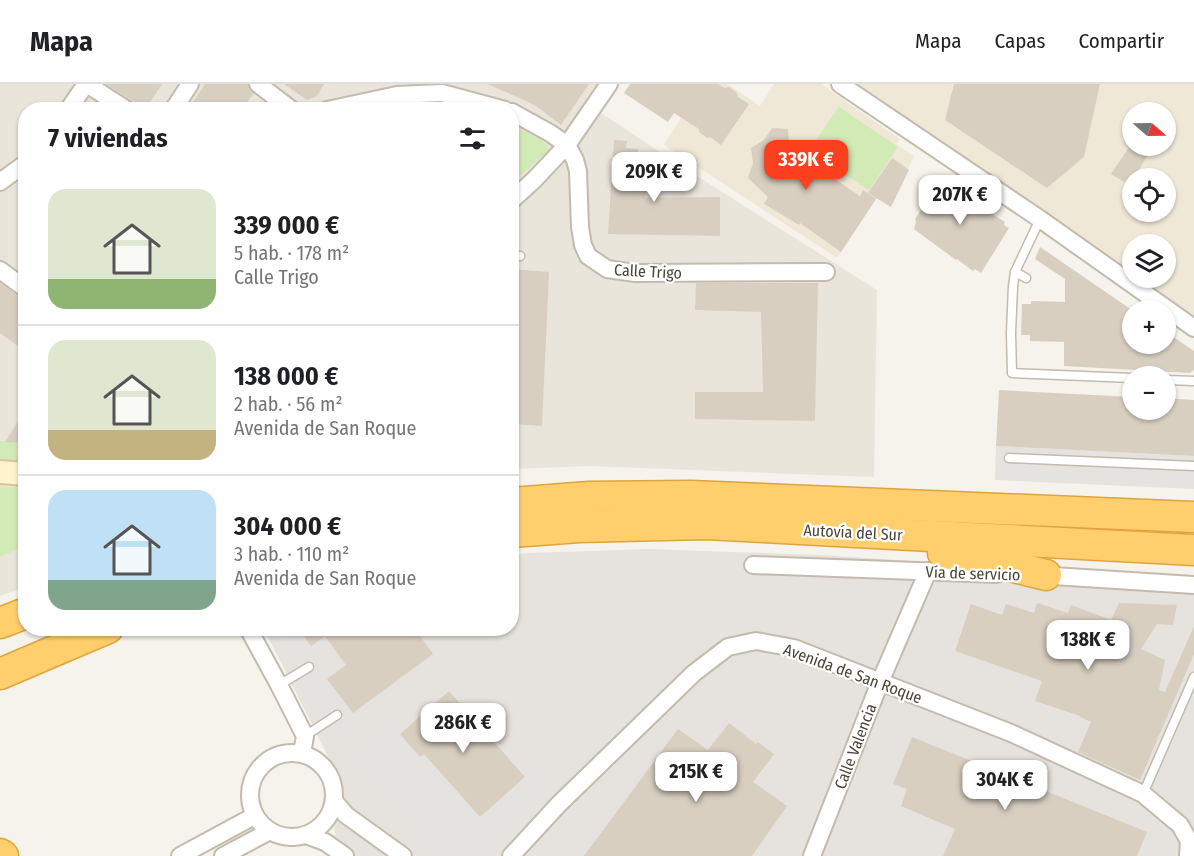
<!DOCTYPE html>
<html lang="es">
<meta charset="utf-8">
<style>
body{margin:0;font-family:"Fira Sans Condensed",sans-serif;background:#f2f2f2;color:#202124;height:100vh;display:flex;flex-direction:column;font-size:22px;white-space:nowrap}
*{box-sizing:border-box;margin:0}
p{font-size:20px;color:#757577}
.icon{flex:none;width:33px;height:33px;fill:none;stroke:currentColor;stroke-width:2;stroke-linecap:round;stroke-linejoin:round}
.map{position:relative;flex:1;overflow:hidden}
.side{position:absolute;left:18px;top:18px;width:501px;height:534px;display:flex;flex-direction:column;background:#fff;border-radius:24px;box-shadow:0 2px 4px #0004}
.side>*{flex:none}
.needle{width:39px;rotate:110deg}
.controls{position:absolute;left:1122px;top:18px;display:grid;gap:12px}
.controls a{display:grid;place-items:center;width:54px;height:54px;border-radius:50%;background:#fff;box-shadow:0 2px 4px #0004;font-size:30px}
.price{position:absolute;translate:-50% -51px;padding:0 14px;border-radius:12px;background:#fff;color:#222;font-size:20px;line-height:39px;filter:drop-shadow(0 2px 3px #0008)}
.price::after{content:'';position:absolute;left:50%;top:36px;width:18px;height:14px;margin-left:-9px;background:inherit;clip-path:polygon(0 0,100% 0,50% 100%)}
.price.current{background:#fc3f1d;color:#fff}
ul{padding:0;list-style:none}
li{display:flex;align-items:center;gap:18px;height:150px;padding:0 30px}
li+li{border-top:2px solid #e0e0e0}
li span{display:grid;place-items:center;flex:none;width:168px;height:120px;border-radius:18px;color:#555}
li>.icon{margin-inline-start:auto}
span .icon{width:72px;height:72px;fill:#fffc;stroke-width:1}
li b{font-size:26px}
h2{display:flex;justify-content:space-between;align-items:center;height:72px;padding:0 30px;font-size:26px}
header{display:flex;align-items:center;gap:36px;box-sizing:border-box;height:84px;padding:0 30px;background:#fff;border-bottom:2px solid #e0e0e0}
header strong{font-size:28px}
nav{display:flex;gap:33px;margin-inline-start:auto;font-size:21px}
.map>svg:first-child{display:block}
</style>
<header>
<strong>Mapa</strong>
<nav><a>Mapa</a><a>Capas</a><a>Compartir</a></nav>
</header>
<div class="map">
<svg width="1194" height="772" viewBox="0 0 1194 772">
<rect width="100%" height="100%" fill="#f6f3ec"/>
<!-- residential -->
<polygon fill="#eae5da" points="0,0 599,0 586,19 675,78 877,206 874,393 590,382 512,385 512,26 26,26 25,503 0,512"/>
<!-- industrial -->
<polygon fill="#e6e2dd" points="649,465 821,471 928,478 983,486 1194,497 1194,772 339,772 334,743 343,718 338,692 264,545 512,544 512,471 529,469"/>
<!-- education -->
<g fill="#efe8d6" fill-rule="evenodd">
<polygon points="702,0 728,0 760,22 774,0 821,0 900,55 897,61 914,72 891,123 877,114 837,174 664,61"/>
<path d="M 854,0 L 1194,0 L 1194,235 L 1134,194 L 1166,194 L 1166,160 L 1132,160 L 1132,192 ZM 1132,28 L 1166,28 L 1166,62 L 1132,62 ZM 1132,94 L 1166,94 L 1166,128 L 1132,128 Z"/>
</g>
<!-- green -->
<g fill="#d2eab5">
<polygon points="839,23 898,63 869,106 809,66"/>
<path d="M 512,43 C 524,47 545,54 549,66 L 512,99 Z"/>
<polygon points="0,357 25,359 25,386 0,384"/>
<polygon points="0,403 26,404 25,462 0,473"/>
</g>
<!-- parking -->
<g fill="#e5e3e0">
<polygon points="996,362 1194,372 1194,405 995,396"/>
<polygon points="268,545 355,545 320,571 328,582 321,588 358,642 332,662"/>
<polygon points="393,632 400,641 395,646 420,673 424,670 480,733 525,693 540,677 556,693 485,772 440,772 425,762 339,675"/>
</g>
<!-- building -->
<g fill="#d8cfc1">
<polygon points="106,0 162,0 145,26 139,26 133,17"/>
<polygon points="205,0 248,0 249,5 253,10 242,26 188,26"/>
<polygon points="284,0 324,0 317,12 307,16"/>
<polygon points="487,0 589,0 561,41 536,22 522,15"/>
<polygon points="630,0 718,0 725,4 729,3 737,9 738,13 749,20 721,61 710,53 707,54 699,48 699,45 674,29 668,38 624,9"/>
<polygon points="954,0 1100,0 1084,73 1047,104 945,36"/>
<polygon points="772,44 788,45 789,60 801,66 799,71 860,112 863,106 876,115 841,168 800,139 799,141 764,120 768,113 748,94 753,79 751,64 764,56"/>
<polygon points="614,56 627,57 626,64 638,65 638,73 649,75 645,114 720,113 720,152 608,150"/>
<polygon points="1130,62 1154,62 1129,101 1111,90"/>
<polygon points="892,74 909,86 891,123 868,109"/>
<polygon points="939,94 958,106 957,108 1005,138 1004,141 1009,144 981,189 975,185 973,187 957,175 956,176 914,145 916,138 915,135 923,123 920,122"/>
<polygon points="1040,163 1132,226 1132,260 1166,260 1166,248 1194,267 1194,286 1190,289 1064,282 1064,258 1030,257 1030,251 1021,251 1022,220 1031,220 1031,217 1065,218 1065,195 1035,175"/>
<polygon points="512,185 549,188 542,342 512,340"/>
<polygon points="0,199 20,213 26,215 26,268 0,249"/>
<polygon points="696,199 818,199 815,337 695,335 695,308 763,308 761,228 695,226"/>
<polygon points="999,306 1132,313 1132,326 1166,326 1166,314 1194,316 1194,372 996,362"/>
<polygon points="26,325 26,359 5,358"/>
<polygon points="1037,519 1068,529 1071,521 1111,536 1119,519 1177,521 1173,541 1157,540 1141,565 1165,576 1159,606 1165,608 1194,542 1194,570 1140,696 1078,668 1091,638 1080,633 1080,632 1035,617 1042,597 955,567 971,520 1002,531 1006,520 1034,529"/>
<polygon points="298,544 414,544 433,570 353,629 327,595 346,581 325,552 311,562"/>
<polygon points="449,607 525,693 480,733 424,670 420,673 400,650"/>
<polygon points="729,639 756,660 758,658 774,670 753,698 787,722 752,772 584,772 678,645 708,666"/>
<polygon points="912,653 1147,748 1137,772 943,772 955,745 901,722 907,705 893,700"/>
</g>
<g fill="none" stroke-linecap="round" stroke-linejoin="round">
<!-- lane casing -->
<g stroke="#c2bbae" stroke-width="11">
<g id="lane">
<polyline points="1040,135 1015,188 1013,202 1011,249 1012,289 1132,294"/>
<polyline points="512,172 520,172"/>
<polyline points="1015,188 1026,194"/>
<polyline points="1166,296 1194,297"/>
<polyline points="1009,374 1194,382"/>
<polyline points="279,601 309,583"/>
<polyline points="305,652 337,631"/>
<polyline points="1143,710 1194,593"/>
</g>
</g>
<!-- street casing -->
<g stroke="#c2bbae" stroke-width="20">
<g id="street">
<polyline points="87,0 127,26"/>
<polyline points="258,0 292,26"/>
<polyline points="840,0 1040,135 1194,244"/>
<polyline points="68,26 86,0"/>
<polyline points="173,26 190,0"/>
<polyline points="327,26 397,11 442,9 505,26"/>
<polyline points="512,28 550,49 567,61 575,76 578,87 580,143 583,161 588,172 607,185 635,189 826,188"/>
<polyline points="0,98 26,79"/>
<polyline points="512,116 534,96 567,61 609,0"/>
<polyline points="0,186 26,205"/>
<polyline points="753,481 997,490"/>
<polyline points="1038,491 1194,501"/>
<polyline points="248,544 279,601 305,652 302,669"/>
<circle cx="292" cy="711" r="42"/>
<polyline points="334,717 346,731 403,772"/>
<polyline points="306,751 325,758 345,772"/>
<polyline points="180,772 254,732"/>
<polyline points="223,772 270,747"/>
<polyline points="511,772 559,720 694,589 728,563 756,557 794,564 1011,649 1143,710 1180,741 1189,757 1188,772"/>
<polyline points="812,772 880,598 928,487"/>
</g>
</g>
<!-- secondary casing -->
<g stroke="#d6c79b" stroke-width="26">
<polyline id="secondary" points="0,388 26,390"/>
</g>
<!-- highway casing -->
<g stroke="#e0a43c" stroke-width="33">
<g id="highway">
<polyline points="512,419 589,413 691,412 1194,433"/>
<polyline points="512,448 579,443 706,440 1194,466"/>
<polyline points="943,469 969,472 1046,491"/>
<polyline points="0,539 26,529"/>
<polyline points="0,590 108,544"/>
<polyline points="0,770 3,772"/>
</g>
</g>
<!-- lane -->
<use href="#lane" stroke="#fff" stroke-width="8"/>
<!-- street -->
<use href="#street" stroke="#fff" stroke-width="16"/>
<!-- secondary -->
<use href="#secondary" stroke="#fff3cd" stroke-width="22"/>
<!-- highway -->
<use href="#highway" stroke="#ffcf6e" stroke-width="30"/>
</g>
<g text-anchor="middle" stroke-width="4.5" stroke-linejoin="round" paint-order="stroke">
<!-- street labels -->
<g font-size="16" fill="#4b4439" stroke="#fff">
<text transform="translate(648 187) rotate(3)" y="6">Calle Trigo</text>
<text transform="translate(853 448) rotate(3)" y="6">Autovía del Sur</text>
<text transform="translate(973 489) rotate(2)" y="6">Vía de servicio</text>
<text transform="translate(853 589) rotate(20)" y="6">Avenida de San Roque</text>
<text transform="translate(855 662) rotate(-69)" y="6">Calle Valencia</text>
</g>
</g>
</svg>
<div class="controls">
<a><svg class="needle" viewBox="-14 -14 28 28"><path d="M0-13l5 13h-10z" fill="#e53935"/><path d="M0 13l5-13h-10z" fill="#757577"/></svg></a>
<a><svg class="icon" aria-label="locate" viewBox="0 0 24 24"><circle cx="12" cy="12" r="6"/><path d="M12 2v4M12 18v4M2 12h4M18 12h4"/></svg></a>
<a><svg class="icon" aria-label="layers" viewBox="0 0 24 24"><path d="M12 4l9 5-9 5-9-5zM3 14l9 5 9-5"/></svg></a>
<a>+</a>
<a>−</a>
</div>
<b class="price current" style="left:806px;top:107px">339K €</b>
<b class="price" style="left:654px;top:119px">209K €</b>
<b class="price" style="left:960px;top:142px">207K €</b>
<b class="price" style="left:1088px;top:587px">138K €</b>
<b class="price" style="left:463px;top:670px">286K €</b>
<b class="price" style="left:696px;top:719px">215K €</b>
<b class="price" style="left:1005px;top:727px">304K €</b>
<section class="side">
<h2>7 viviendas<svg class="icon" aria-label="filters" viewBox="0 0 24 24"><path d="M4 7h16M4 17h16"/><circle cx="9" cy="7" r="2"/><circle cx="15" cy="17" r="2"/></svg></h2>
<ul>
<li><span style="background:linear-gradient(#dfe7d0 75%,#8fb573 0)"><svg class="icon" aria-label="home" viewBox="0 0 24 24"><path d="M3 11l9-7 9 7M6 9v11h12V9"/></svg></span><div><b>339 000 €</b><p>5 hab. · 178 m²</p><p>Calle Trigo</p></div></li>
<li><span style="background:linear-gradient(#dfe7d0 75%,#c2b280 0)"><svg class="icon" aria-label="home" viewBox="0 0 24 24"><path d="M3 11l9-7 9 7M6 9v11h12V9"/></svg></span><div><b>138 000 €</b><p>2 hab. · 56 m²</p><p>Avenida de San Roque</p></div></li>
<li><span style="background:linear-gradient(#bfe0f5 75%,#7fa58c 0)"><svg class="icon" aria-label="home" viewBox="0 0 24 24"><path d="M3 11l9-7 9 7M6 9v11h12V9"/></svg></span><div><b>304 000 €</b><p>3 hab. · 110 m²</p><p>Avenida de San Roque</p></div></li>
</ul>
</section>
</div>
